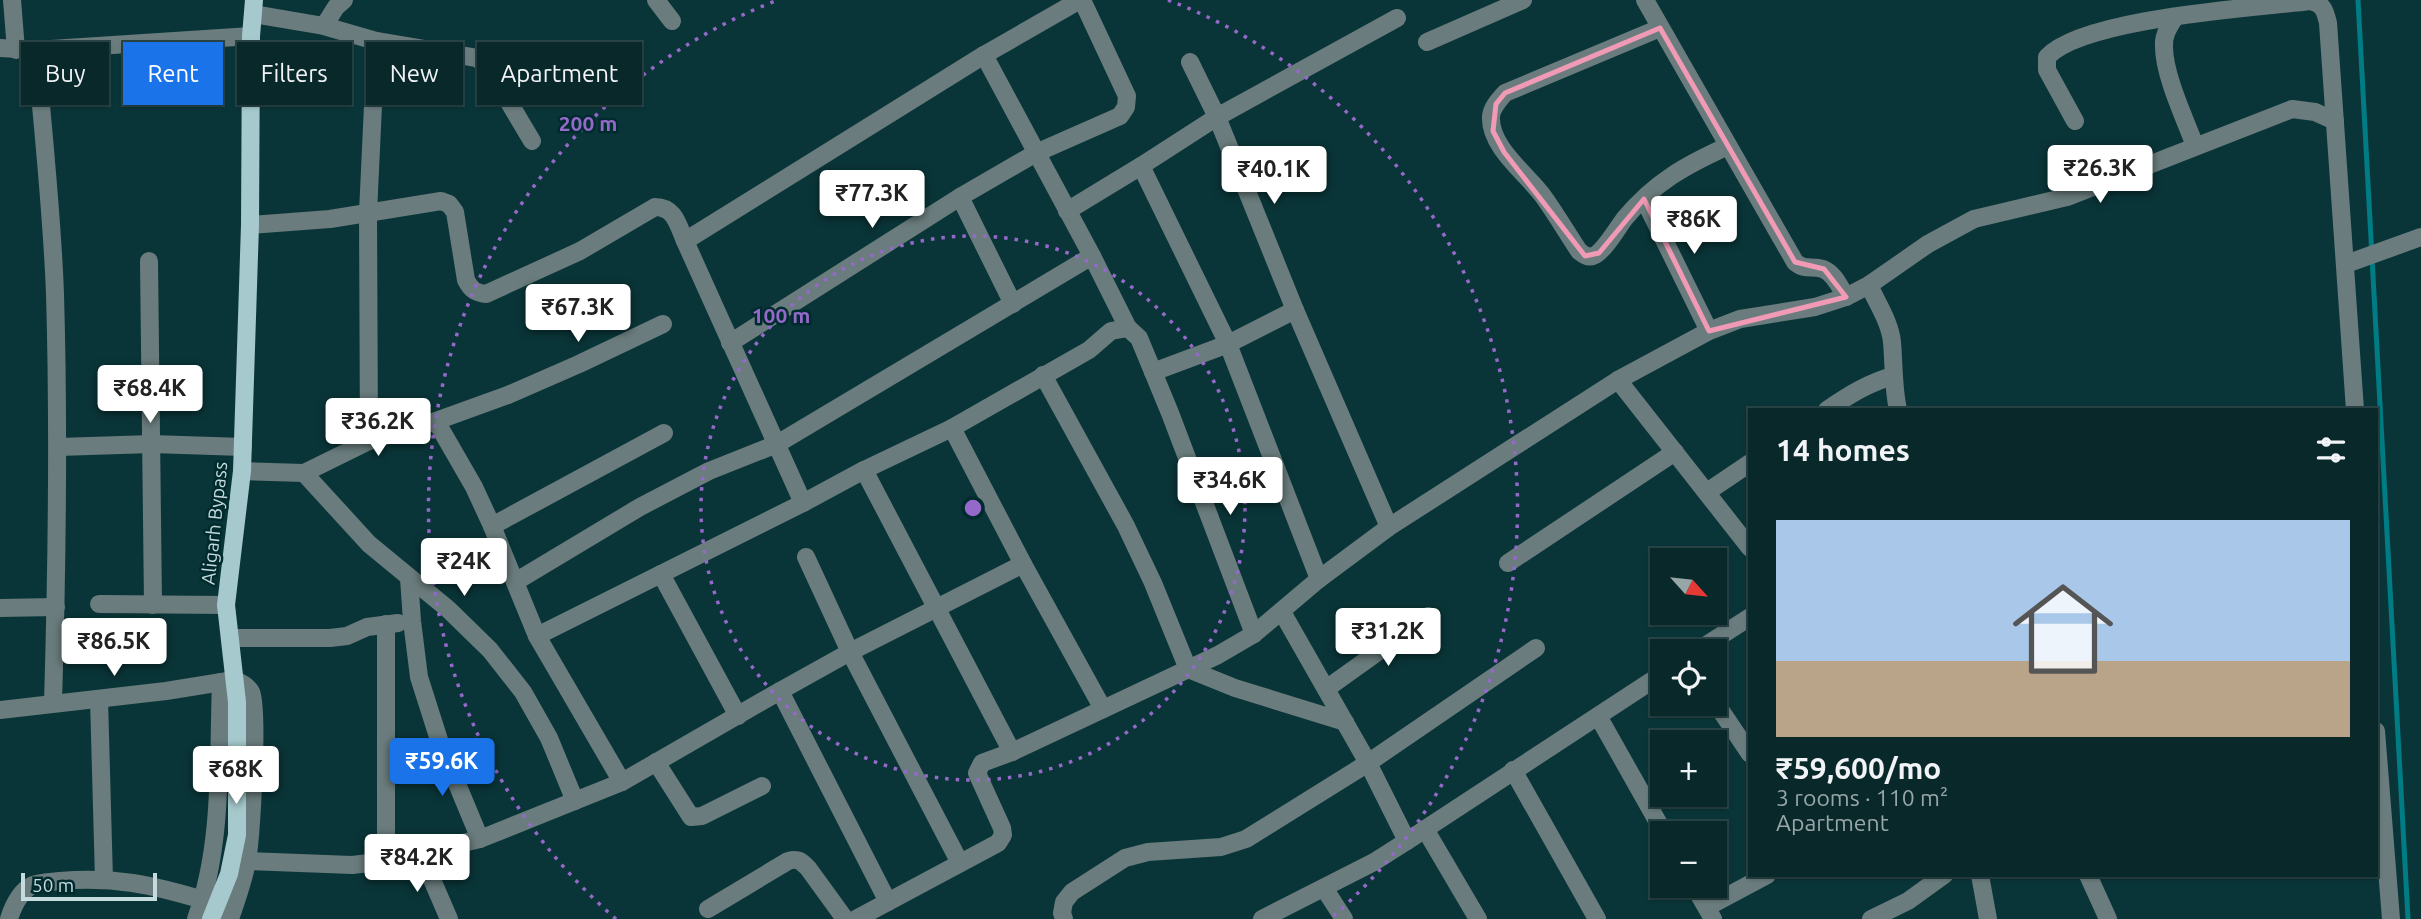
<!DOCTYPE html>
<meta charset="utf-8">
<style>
body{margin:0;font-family:Ubuntu,sans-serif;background:#113032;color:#f1f3f6;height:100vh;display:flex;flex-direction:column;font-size:26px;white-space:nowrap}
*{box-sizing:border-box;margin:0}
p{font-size:23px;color:#98a6a8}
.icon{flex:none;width:38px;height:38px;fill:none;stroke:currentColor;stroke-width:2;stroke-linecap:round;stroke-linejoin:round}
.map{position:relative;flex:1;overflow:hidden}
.side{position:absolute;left:1748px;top:408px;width:630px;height:469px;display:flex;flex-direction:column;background:#08282a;border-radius:0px;box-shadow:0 2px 5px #0004,0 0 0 2px #294447}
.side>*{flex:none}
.top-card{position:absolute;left:21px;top:42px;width:665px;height:63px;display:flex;gap:14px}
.needle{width:46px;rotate:117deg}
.fabs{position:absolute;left:1650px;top:548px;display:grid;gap:14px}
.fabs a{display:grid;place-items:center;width:77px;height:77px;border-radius:0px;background:#08282a;box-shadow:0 2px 5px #0004,0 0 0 2px #294447;font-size:35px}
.scale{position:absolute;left:21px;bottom:18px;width:136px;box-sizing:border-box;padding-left:7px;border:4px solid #c6dbdd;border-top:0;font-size:19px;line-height:24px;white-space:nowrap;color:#c6dbdd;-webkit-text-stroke:5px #002b2e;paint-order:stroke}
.price{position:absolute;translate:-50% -60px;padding:0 16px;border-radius:7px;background:#fff;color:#222;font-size:23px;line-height:46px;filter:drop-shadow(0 2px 4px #0008)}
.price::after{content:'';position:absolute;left:50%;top:42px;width:21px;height:16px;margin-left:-10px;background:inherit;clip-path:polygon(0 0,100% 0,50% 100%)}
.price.on{background:#1a73e8;color:#fff}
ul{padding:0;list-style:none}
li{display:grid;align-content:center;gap:14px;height:371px;padding:0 28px}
li span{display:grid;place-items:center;height:217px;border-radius:0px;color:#555}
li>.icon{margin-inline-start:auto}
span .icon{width:126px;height:126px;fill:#fffc;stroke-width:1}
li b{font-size:30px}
h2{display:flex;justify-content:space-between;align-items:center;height:84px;padding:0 28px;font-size:30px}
.pill{padding:0 24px;border-radius:0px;background:#08282a;box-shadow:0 2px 5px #0004,0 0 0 2px #294447;font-size:24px;line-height:63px}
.pill.on{background:#1a73e8;color:#fff}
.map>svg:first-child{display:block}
</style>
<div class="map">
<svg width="2421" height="919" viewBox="0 0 2421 919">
<rect width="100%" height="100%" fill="#0a3538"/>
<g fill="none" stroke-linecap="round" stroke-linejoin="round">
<!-- stream -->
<polyline stroke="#007c84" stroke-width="5" points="2358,0 2408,919"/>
<!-- minor -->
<g stroke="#6a7c7d" stroke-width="18">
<polyline points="12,0 16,50"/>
<polyline points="656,0 672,21"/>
<path d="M 1645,0 L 1795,262 C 1805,271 1812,265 1823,269 C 1834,273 1840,287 1846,297"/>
<polyline points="254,14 324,26 376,41 477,58 488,67 532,141"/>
<path d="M 2175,17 C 2169,27 2163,35 2164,47 C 2164,75 2185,119 2195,146"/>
<polyline points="324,26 336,7 344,0"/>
<path d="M 1660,28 L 1505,93 C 1499,100 1492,107 1491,116 C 1489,147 1527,174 1543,196 C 1556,214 1567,233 1579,251 C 1583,254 1587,258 1593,256 C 1603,253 1618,227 1625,218 C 1655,182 1686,165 1728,146"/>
<polyline points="1427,42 1523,0"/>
<polyline points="0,48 36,50 251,36"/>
<path d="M 36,50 C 43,131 52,212 55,294 C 59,430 57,567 53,703"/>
<polyline points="984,55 1092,256 1128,328"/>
<polyline points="1190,62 1217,117 1295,310"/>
<path d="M 2075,121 L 2047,70 L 2047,57 C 2083,18 2253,8 2310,1 C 2323,4 2325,10 2328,23 L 2355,410"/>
<polyline points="1141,166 1217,117 1397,18"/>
<polyline points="960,197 1013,304"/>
<polyline points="1644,199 1709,331"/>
<polyline points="1067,211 1141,166 1228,344 1295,310 1389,527"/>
<path d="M 250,225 L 330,219 L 441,201 L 449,204 L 455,212 L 466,280 C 471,290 476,293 486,294 L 580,251 L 655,207 C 675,207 678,225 685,241 L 984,55 L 1080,0"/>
<polyline points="685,241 803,503"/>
<polyline points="149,261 153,605"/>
<polyline points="2346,264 2421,237"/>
<path d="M 1869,285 C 1877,303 1890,322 1892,342 C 1894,365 1893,387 1898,410"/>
<polyline points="730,343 960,197 1036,153 1120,116 1126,107 1127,96 1082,0"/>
<polyline points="1153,372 1228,344 1319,579"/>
<polyline points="1043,375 1126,526 1153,583 1188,669 1235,688 1345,722"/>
<polyline points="1618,380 1750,548"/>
<path d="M 1827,410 C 1849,395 1868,383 1893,376"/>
<polyline points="436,421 474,487 492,526 537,636"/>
<polyline points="952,428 1023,564 1103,709"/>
<polyline points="369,441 368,213 376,41"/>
<polyline points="58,447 152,444 243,447"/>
<polyline points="864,470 1012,752"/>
<polyline points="242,471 304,473 369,441 436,421 508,395 579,364 663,324"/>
<polyline points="304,473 369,544 448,609 490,650 523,692 549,738 575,801"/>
<polyline points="1707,492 1750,463"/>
<polyline points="492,526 664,433"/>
<polyline points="806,557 850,652 960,863"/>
<polyline points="1508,563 1675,452"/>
<polyline points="661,574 738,716"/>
<polyline points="409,578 412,621 419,677 440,743 480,839"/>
<polyline points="515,582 640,507 709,471 777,444 1092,256"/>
<polyline points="99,604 226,605"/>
<polyline points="0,608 56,607"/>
<polyline points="1282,612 1368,763 1407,841 1662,674"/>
<polyline points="386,624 386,861 480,839 622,782 780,691"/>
<polyline points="230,638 330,638 347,636 367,627 398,623"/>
<polyline points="1697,651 1750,617"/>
<polyline points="1326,689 1428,616"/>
<polyline points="99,699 104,880"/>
<polyline points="1715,702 1750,754"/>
<path d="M 0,710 L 166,691 L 234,680 C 240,682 247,685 251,692 C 259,710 251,838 247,861 C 244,880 236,901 230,919"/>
<polyline points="1598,716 1664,833"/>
<polyline points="2376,731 2391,919"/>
<polyline points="656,762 691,817 702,816 762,786"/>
<polyline points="1513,770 1597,919"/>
<polyline points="622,782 537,636 803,503 864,470 952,428 1089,350 1111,331 1128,328 1139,338 1170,413 1254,634"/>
<polyline points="1425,829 1478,919"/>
<polyline points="421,854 449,919"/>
<polyline points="247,861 352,865 386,861"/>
<polyline points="1980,875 1988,919"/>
<polyline points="2088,875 2108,919"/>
<polyline points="1694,886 1713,919"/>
<polyline points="1324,888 1344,919"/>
<polyline points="888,902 780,691 850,652 1023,564"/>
<polyline points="1707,907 1767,875"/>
<path d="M 708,909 L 788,861 C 798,858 801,861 808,868 L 845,919"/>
<path d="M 9,919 C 13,906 20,891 33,885 C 40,882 52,882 60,881 C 113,876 153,885 203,900"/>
<path d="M 196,919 C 223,845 218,761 221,682"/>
<polyline points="856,919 998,843 1003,835 1002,828 977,773 982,763 1012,752 1218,655 1254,634 1319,579 1389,527 1618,380 1709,331 1740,319 1815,307 1846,297 1869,285 1928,244 1974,219 2067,197 2292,109 2315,112 2335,121"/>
<polyline points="1064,919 1062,913 1064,902 1072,892 1125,858 1148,852 1221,847 1246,839 1368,763 1536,648"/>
<polyline points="1262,919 1374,862 1407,841"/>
<polyline points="1871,919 1908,901 1944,875"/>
</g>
<!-- major -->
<polyline stroke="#a5c9cc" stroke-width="18" points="211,919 229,874 237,835 237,702 226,605 242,471 250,225 251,36 254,0"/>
</g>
<!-- marked area -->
<path fill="none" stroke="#f09ab5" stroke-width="5" stroke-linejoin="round" d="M 1660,28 L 1795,262 L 1824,269 L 1846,297 L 1709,331 L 1644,199 L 1599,253 L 1585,256 L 1504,152 L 1493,131 L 1496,104 L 1505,93 Z"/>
<!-- distance rings -->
<g fill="none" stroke="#9569ca" stroke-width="3.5" stroke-dasharray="3.5 7">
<circle cx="973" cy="508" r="272"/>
<path d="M616 919A544 544 0 0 1 778 0M1168 0A544 544 0 0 1 1330 919"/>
</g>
<g text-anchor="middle" stroke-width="5" stroke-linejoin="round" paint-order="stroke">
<!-- street labels -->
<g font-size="19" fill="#c6dbdd" stroke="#002b2e">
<text transform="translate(214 523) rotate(-84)" y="7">Aligarh Bypass</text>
</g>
</g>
<circle cx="973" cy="508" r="10" fill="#9569ca" stroke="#002b2e" stroke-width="3.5"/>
<g font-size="21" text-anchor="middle" font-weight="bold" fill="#9569ca" stroke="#002b2e" stroke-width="5" stroke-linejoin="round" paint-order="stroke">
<text x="588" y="131">200 m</text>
<text x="781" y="323">100 m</text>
</g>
</svg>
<div class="fabs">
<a><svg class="needle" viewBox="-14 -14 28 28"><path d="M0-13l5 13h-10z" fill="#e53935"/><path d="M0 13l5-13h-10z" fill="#98a6a8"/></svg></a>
<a><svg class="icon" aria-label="locate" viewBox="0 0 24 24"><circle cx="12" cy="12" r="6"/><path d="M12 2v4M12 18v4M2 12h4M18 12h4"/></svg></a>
<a>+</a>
<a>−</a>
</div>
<div class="scale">50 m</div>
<b class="price" style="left:2100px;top:205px">₹26.3K</b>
<b class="price" style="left:1274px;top:206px">₹40.1K</b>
<b class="price" style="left:872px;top:230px">₹77.3K</b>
<b class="price" style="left:1694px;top:256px">₹86K</b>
<b class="price" style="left:578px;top:344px">₹67.3K</b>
<b class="price" style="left:150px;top:425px">₹68.4K</b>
<b class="price" style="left:378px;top:458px">₹36.2K</b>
<b class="price" style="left:1230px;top:517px">₹34.6K</b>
<b class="price" style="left:464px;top:598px">₹24K</b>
<b class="price" style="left:1388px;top:668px">₹31.2K</b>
<b class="price" style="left:114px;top:678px">₹86.5K</b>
<b class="price on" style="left:442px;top:798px">₹59.6K</b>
<b class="price" style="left:236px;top:806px">₹68K</b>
<b class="price" style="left:417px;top:894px">₹84.2K</b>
<div class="top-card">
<a class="pill">Buy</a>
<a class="pill on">Rent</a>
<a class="pill">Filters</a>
<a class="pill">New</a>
<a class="pill">Apartment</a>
</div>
<section class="side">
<h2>14 homes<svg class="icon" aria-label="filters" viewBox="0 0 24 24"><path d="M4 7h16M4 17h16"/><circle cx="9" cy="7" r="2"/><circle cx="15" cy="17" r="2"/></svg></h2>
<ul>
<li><span style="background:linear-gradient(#a9c7e8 65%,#b9a48a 0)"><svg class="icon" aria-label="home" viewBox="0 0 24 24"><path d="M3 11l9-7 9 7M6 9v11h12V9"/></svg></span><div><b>₹59,600/mo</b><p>3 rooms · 110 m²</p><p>Apartment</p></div></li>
</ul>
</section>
</div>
